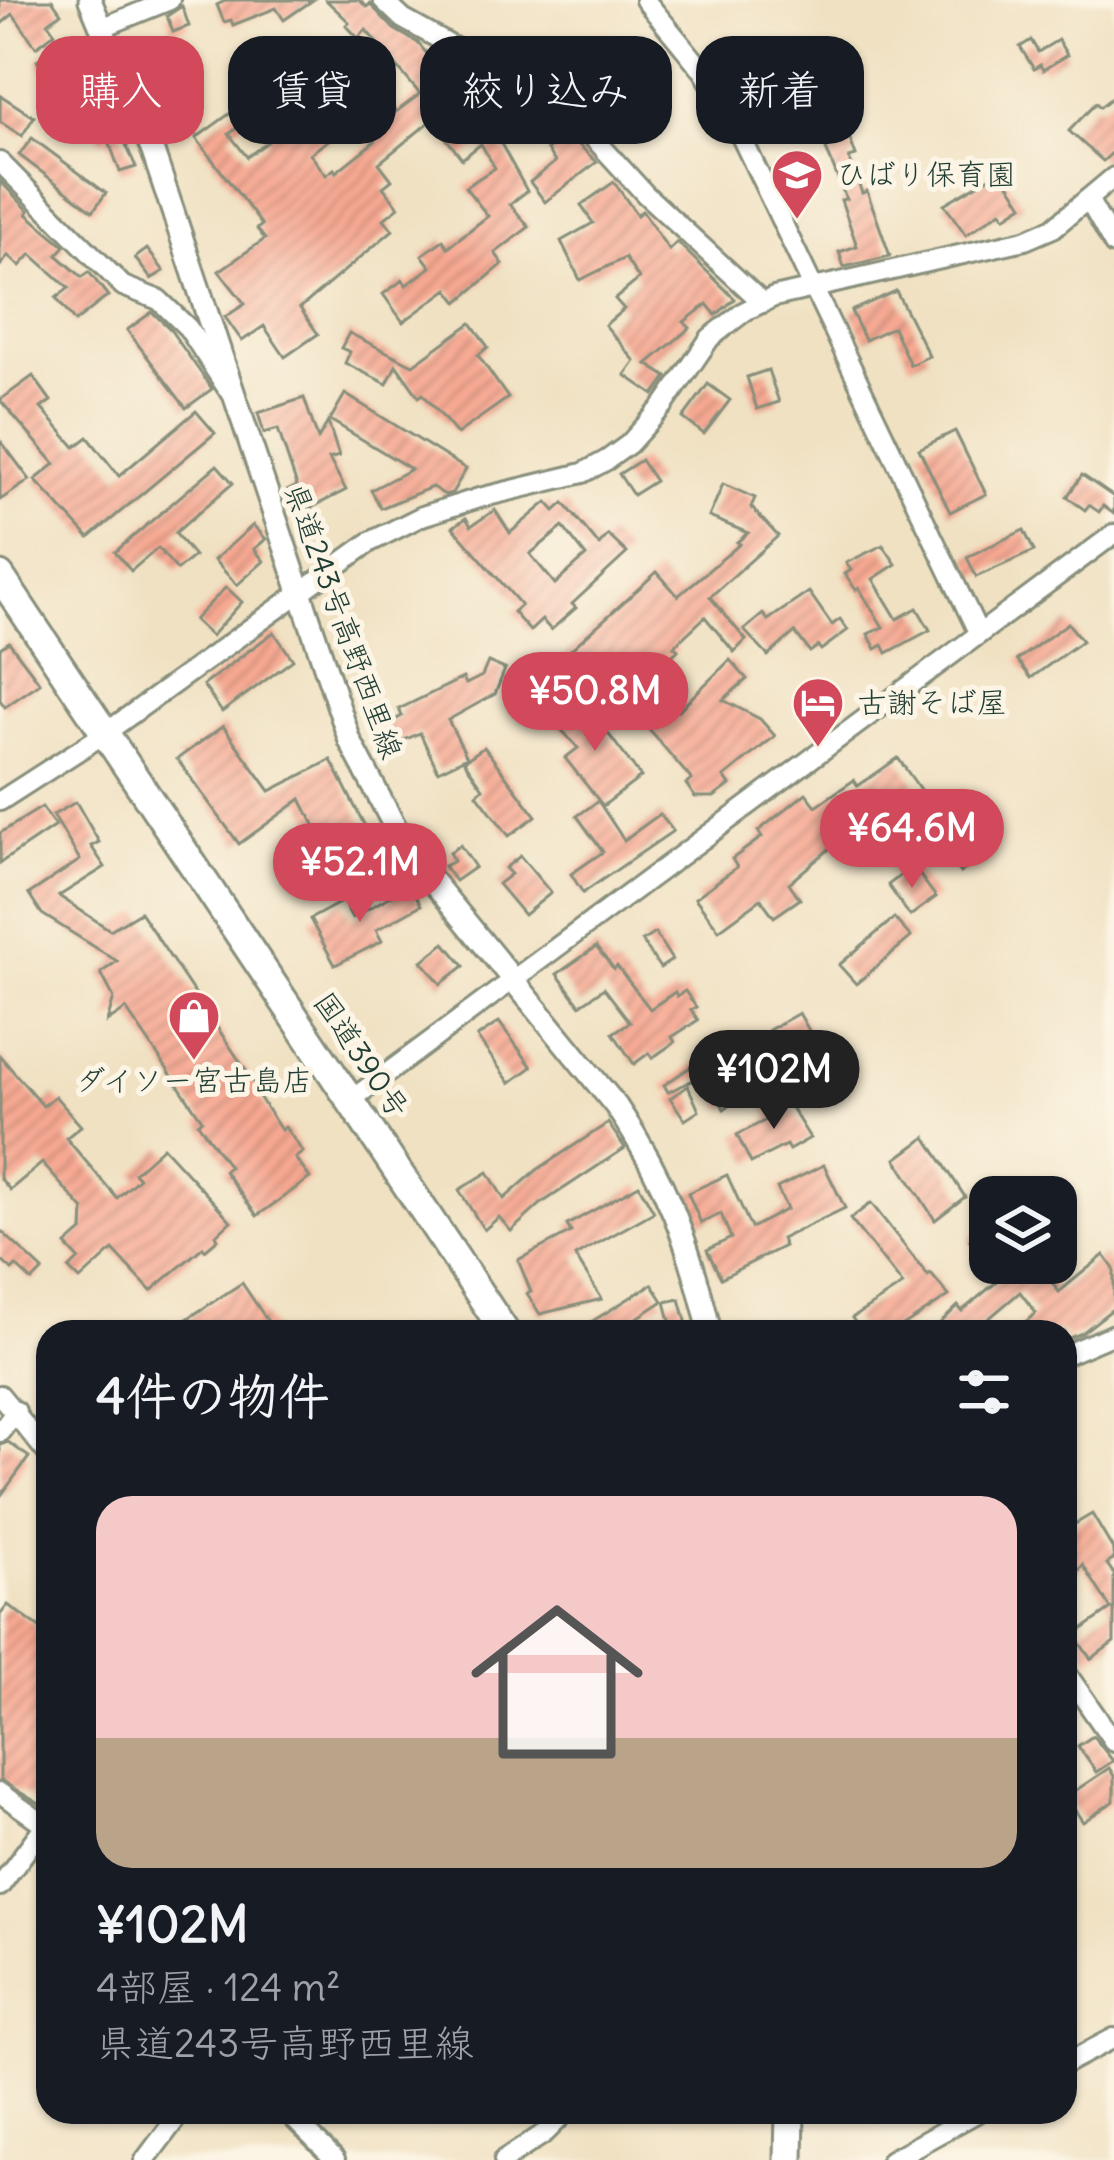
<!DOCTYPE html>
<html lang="ja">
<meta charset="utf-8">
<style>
body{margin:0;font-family:Delius,"Klee One",sans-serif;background:#20242c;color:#f1f3f6;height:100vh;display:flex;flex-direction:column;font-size:45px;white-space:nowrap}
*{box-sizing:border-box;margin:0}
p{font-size:39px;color:#9ea1a6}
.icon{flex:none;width:66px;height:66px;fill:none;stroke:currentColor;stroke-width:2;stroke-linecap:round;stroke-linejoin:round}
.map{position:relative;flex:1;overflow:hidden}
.panel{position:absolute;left:36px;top:1320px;width:1041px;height:804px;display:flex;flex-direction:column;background:#171b24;border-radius:36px;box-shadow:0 3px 9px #0004}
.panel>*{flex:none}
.guide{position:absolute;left:36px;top:36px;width:1044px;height:108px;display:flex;gap:24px}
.buttons{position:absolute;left:969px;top:1176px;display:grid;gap:24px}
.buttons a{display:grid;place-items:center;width:108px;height:108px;border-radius:24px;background:#171b24;box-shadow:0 3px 9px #0004;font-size:60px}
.price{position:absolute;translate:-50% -102px;padding:0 27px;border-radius:42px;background:#d1495b;color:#fff;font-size:39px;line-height:78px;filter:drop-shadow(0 3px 6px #0008)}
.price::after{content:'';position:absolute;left:50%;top:72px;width:36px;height:27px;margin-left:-18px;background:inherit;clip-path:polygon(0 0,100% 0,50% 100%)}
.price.selected{background:#222;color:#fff}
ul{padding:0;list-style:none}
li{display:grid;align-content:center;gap:24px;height:636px;padding:0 60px}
li span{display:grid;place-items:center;height:372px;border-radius:36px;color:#555}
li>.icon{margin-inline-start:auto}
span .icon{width:216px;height:216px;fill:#fffc;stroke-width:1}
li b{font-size:51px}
h2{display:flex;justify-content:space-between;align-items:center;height:144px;padding:0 60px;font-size:51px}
.pill{padding:0 42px;border-radius:36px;background:#171b24;box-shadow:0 3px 9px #0004;font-size:42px;line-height:108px}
.pill.selected{background:#d1495b;color:#fff}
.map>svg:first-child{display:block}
</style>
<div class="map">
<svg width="1114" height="2160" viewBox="0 0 1114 2160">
<defs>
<pattern id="building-hatch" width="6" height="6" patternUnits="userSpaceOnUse" patternTransform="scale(3)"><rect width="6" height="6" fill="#f7a892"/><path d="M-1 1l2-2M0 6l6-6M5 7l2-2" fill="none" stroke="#c78a78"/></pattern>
</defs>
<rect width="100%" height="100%" fill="#fcf5e5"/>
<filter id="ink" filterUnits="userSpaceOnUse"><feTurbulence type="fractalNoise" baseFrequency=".00833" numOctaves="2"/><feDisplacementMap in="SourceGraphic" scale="24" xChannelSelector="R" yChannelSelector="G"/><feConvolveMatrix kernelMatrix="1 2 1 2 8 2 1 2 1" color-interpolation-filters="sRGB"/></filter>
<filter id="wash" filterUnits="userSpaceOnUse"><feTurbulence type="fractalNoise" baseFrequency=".004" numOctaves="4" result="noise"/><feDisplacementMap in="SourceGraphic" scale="48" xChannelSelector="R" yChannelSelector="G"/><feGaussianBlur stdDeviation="2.7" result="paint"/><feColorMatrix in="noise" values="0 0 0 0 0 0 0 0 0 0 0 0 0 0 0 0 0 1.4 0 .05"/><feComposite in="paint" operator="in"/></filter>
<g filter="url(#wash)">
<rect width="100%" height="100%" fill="#f0e1c2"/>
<g id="blocks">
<!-- building -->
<g fill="url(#building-hatch)" fill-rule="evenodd">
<polygon points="0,0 52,0 61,13 48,23 55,33 36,47 13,14 0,25"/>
<polygon points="227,0 313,0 284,20 276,8 233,25 231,20 224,22 217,5"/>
<path d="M 326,0 L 359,0 L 367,7 L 370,4 L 394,29 L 418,43 L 445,76 L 455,69 L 460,75 L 465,71 L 503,99 L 516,115 L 494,131 L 527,191 L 510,204 L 529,227 L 495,253 L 503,264 L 458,302 L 448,289 L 403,322 L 383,294 L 403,280 L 406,285 L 431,267 L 422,255 L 443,240 L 448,247 L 488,216 L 465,187 L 495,168 L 481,144 L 462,159 L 432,120 L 379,163 L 392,180 L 383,187 L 399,207 L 384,219 L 393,230 L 300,308 L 318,334 L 285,357 L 264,326 L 242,341 L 225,317 L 245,304 L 219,271 L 265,239 L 257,229 L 262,225 L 196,138 L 261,91 L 281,116 L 341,70 L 338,67 L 353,56 L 396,112 L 420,94 L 366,30 L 358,38 L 346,25 L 349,22 ZM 362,97 L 382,124 L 369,134 L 375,141 L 336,172 L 334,169 L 326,175 L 310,154 L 339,132 L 331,121 ZM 251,117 L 269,141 L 247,157 L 229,134 Z"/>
<polygon points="182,6 189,26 173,32 167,16"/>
<polygon points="1031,40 1038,52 1058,40 1067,55 1043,70 1040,65 1034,69 1020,47"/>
<polygon points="171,42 194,105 166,115 163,106 159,107 143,63 146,61 143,52"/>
<polygon points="49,52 61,69 48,78 37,60"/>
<polygon points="0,95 34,117 22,136 0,122"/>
<polygon points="1114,96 1114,151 1103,161 1069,131 1096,103 1100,107"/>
<polygon points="835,97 856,156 849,158 862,193 867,191 890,256 844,267 839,252 857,246 841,200 846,199 809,106"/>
<polygon points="111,112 136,167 120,172 108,139 101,142 91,121"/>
<polygon points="567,134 597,162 545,202 530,182 555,162 547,150"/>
<polygon points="32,138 106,193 93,211 19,155"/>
<polygon points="1001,171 1023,205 1005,217 1001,211 966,235 944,204"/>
<polygon points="0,181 29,211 27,214 65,246 57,255 82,277 89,272 108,296 75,322 56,298 69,288 31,254 20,266 8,256 0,266"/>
<polygon points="614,182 637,215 642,211 669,250 677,242 735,299 716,315 707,304 684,322 690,328 647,364 667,377 654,395 625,375 635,361 605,325 624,309 615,299 639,279 625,258 580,280 561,241 593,223 581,205"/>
<polygon points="147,249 164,271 151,279 135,258"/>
<polygon points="896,291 929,356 910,365 893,327 865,340 851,311"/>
<polygon points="152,312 169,328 212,389 186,408 127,330"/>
<polygon points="471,323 488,347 478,355 508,398 457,434 423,394 419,397 396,365 387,384 345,363 350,352 341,348 349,333 413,365"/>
<polygon points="768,370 779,402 757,409 747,377"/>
<polygon points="33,376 51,401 41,408 75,447 88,437 119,476 196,411 215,433 89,538 35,480 55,464 0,400"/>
<polygon points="708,384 730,400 704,434 683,418"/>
<polygon points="345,394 466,469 452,493 445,495 432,487 381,508 371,490 411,469 330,420"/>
<polygon points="304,398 318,439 328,422 339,456 329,459 346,490 297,515 285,492 297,486 278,429 264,433 258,413"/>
<polygon points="955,431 986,494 950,512 919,449"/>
<polygon points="0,440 30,480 0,500"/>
<polygon points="641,460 655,481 633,495 619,474"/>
<polygon points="217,465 233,483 175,533 194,556 177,570 158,548 131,571 115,552"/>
<polygon points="1082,475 1114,497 1114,514 1103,506 1099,512 1089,505 1085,510 1067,497"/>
<polygon points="723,484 755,498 751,507 778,536 710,597 746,640 734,652 705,617 674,646 678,650 643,684 636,677 617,694 612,688 605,694 599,687 585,699 555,664 657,572 678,596 740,544 737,542 748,533 709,517"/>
<path d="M 547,502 L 555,511 L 564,503 L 599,545 L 608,535 L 627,553 L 572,604 L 576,608 L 551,630 L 542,620 L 530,631 L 513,612 L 521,605 L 453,527 L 466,518 L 471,526 L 495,510 L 510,533 ZM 563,527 L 586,556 L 555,584 L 530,554 Z"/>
<polygon points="253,525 266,539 254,549 264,561 237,585 214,560"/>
<polygon points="1024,530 1034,551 976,577 967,557"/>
<polygon points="883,545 896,564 873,579 897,619 917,608 930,630 887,653 883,645 876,649 868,634 883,627 859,588 856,590 845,574 851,570 846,563"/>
<polygon points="226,587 242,602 211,636 194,620"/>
<polygon points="809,592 832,625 840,619 848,630 821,650 818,646 810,652 795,632 768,656 744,630 763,614 768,620"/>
<polygon points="1068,623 1082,641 1031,678 1017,660"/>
<polygon points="274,632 293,660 222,712 203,685"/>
<polygon points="9,642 40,683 5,707 0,700 0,648"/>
<polygon points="730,660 747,679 723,700 760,719 775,736 724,777 730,785 714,797 695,797 686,784 692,780 640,719 665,696 678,711"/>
<polygon points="488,662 505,669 495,694 448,720 467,757 438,771 420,733 391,746 381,727 402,716 399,709 463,678 466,684 482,676"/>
<polygon points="571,697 600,731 604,728 641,777 603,806 565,758 578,748 549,716"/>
<polygon points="223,726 270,791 331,760 387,869 347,890 301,799 239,844 177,759"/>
<polygon points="484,747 536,816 509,836 477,794 483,788 464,761"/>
<polygon points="898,758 938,815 943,812 965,847 971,843 981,858 960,873 941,847 927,856 917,841 928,835 913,808 883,829 892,842 874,855 869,849 861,855 847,834 789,883 800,899 774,917 761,899 719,930 695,898 737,867 732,859 762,837 758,831 806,793 816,806 854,780 858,786"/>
<polygon points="598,801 624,840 660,814 673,831 583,893 571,874 603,852 577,816"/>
<polygon points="76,802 99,842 91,846 105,867 59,896 110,930 140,912 259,1090 256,1092 281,1130 285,1127 303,1152 295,1158 310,1178 257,1216 224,1171 229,1167 198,1123 202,1120 126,1009 107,1022 114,998 101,973 117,961 42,914 29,894 80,860 53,815"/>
<polygon points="42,807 55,826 0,863 0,833"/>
<polygon points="460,845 475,867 455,881 444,866 454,861 449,853"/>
<polygon points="520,856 551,893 524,915 498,884 511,874 505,868"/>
<polygon points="913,866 936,897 910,916 888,885"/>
<polygon points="405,888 406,891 412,888 421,905 376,930 382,941 335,965 310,919 343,901 352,918"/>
<polygon points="894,918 911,937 856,984 839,965"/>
<polygon points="655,933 672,960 660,968 642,941"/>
<polygon points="445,943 464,966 441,984 422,961"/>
<polygon points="596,947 614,969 617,966 650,1009 675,992 677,996 685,991 696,1007 691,1010 698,1020 672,1037 675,1042 652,1058 649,1053 634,1064 613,1033 630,1022 604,988 580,1005 557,974"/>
<polygon points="799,1013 816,1043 796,1054 789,1042 779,1047 769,1030"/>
<polygon points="499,1022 532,1067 510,1083 477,1037"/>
<polygon points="728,1041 756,1075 751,1078 757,1087 724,1109 706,1074 668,1092 664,1085"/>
<polygon points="0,1056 43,1106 55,1096 81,1126 66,1138 117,1198 139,1178 134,1173 163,1147 231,1221 216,1235 218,1239 205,1250 203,1247 151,1291 113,1250 80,1280 69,1269 79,1259 66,1245 83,1230 84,1210 42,1163 10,1190 0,1178"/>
<polygon points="688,1086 699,1111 685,1120 670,1098"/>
<polygon points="784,1096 810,1138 789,1150 786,1145 751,1163 737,1135 770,1118 764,1108"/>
<polygon points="608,1123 625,1148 542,1203 511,1231 499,1217 484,1230 459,1190 488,1172 504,1199 537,1170"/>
<polygon points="926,1137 965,1197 935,1220 896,1159"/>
<polygon points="824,1165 845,1208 781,1239 784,1246 721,1278 707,1250 731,1238 721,1214 701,1223 688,1193 727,1175 751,1228 787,1209 777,1188"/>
<polygon points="639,1185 654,1212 575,1256 602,1299 540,1314 527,1294 531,1292 518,1260 571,1232 567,1225"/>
<polygon points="871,1203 928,1276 931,1274 949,1296 894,1332 862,1332 852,1318 903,1285 850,1219"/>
<polygon points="990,1224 990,1263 1038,1263 1059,1292 1104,1255 1114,1269 1114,1308 1082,1333 1065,1340 1065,1332 1014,1332 1036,1313 1020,1292 973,1332 931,1332 958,1306 962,1311 1000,1279 970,1240"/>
<polygon points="0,1230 43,1270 32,1281 16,1266 12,1270 0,1259"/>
<polygon points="242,1283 275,1332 167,1332"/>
<polygon points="652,1284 663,1301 616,1332 575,1332"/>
<polygon points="680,1299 689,1332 673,1332 665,1302"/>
<polygon points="8,1442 29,1457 0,1497 0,1445"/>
<polygon points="1092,1514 1114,1551 1114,1559 1107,1564 1114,1574 1114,1642 1091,1659 1074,1635 1111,1609 1083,1565 1065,1587 1065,1530"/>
<polygon points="8,1605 48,1634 46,1808 0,1780 0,1615"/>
<polygon points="1093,1736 1113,1761 1096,1772 1078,1746"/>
<polygon points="1109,1768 1114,1776 1114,1801 1083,1822 1066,1797"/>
</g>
</g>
</g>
<g filter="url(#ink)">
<use href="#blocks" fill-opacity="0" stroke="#888f7b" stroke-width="3"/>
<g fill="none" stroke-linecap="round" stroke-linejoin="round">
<!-- minor casing -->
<g stroke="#888f7b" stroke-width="24">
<g id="minor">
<polyline points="383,0 403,19 457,49 534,104 570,119 592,136 646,195 763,303"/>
<polyline points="645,0 704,72 735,124 979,634"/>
<polyline points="101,28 170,0"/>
<polyline points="0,162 123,286 159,300 188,328 227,388"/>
<polyline points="1088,199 1114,245"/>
<polyline points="0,801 104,734 370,542 422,516 479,498 583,473 607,460 629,444 664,405 710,338 745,311 774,297 1025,240 1053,228 1114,177"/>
<polyline points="351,1100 1114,534"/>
<polyline points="1065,1355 1114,1334"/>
<polyline points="0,1395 48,1454"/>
<polyline points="0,1432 16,1411"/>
<polyline points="1065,1671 1114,1742"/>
<polyline points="0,1793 48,1827"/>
<polyline points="0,1886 48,1821"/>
<polyline points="1065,2064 1114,2038"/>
<polyline points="287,2112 335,2160"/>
<polyline points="145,2160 181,2112"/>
<polyline points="504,2160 545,2133 566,2112"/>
<polyline points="891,2160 978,2112"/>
</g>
</g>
<!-- major casing -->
<g stroke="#888f7b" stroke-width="27">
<path id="major" d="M 90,0 L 153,152 L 350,741 L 407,850 L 616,1106 C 666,1179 690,1246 710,1332"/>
</g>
<!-- highway casing -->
<g stroke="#888f7b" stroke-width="33">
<g id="highway">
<polyline points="0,576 505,1332"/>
<polyline points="789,2160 790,2112"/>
</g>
</g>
<!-- minor -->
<use href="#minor" stroke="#fff" stroke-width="18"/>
<!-- major -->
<use href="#major" stroke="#fff" stroke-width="21"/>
<!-- highway -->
<use href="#highway" stroke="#fff" stroke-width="27"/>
</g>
</g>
<!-- icons -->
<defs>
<g id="school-pin" transform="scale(2.7)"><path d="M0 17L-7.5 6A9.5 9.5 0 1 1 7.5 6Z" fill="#d1495b" stroke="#fcf5e5"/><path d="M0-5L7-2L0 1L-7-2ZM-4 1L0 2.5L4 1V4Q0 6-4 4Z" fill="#fff"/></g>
<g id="hotel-pin" transform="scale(2.7)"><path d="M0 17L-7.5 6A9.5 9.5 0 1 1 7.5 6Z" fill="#d1495b" stroke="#fcf5e5"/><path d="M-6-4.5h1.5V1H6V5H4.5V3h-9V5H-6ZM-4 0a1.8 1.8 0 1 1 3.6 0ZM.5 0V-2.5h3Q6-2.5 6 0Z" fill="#fff"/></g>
<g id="shop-pin" transform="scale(2.7)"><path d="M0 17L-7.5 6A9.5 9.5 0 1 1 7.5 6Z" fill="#d1495b" stroke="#fcf5e5"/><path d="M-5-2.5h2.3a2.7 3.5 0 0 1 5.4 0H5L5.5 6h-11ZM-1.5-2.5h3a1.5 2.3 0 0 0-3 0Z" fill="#fff"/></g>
</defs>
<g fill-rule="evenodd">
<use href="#school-pin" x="797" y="175"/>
<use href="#hotel-pin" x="818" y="703"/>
<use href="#shop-pin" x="194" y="1016"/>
</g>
<g text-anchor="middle" stroke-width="10" stroke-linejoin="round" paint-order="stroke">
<!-- poi labels -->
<g font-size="30" fill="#1f3d34" stroke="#fcf5e5" text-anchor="start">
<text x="836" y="185">ひばり保育園</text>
<text x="857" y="713">古謝そば屋</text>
<text x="194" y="1091" text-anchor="middle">ダイソー宮古島店</text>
</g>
<!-- street labels -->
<g font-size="30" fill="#1f3d34" stroke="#fcf5e5">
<text transform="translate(343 621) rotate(70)" y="10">県道243号高野西里線</text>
<text transform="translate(361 1055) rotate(56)" y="10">国道390号</text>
</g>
</g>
</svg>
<div class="buttons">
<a><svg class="icon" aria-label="layers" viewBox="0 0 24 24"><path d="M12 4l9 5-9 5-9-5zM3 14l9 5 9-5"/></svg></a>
</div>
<b class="price" style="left:595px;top:754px">¥50.8M</b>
<b class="price" style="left:912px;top:891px">¥64.6M</b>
<b class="price" style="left:360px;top:925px">¥52.1M</b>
<b class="price selected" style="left:774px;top:1132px">¥102M</b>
<div class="guide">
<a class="pill selected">購入</a>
<a class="pill">賃貸</a>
<a class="pill">絞り込み</a>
<a class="pill">新着</a>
</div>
<section class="panel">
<h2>4件の物件<svg class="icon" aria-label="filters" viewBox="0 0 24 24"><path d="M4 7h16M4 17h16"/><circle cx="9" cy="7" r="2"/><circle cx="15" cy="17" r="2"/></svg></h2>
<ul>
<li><span style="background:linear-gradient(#f6c9c9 65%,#b9a48a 0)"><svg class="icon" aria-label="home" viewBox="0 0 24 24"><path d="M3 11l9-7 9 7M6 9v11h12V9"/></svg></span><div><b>¥102M</b><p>4部屋 · 124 m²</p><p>県道243号高野西里線</p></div></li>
</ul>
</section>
</div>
